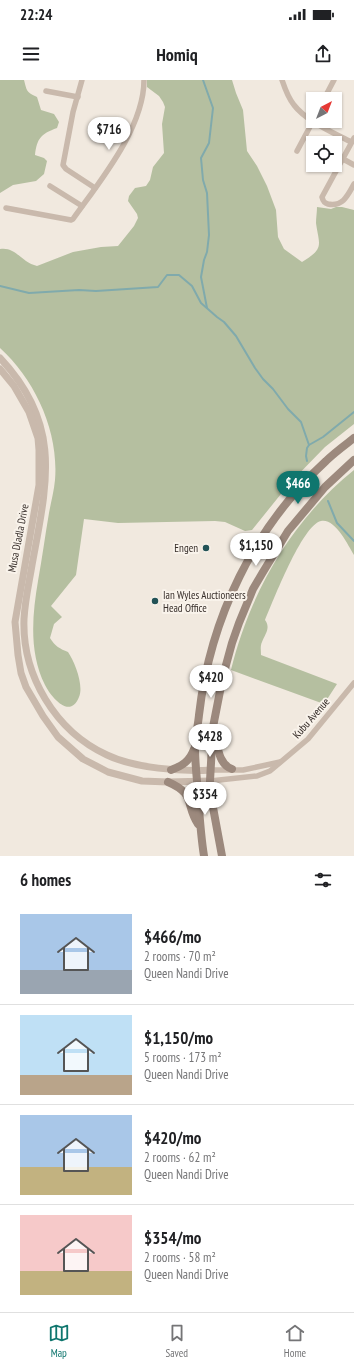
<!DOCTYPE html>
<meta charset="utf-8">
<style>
body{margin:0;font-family:"PT Sans Narrow",sans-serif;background:#f6f6f6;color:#202124;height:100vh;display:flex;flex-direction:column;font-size:15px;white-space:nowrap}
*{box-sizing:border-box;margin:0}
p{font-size:13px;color:#757577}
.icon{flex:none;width:22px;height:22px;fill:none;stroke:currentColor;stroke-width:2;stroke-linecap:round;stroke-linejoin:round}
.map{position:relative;height:776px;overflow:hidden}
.side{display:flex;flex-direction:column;background:#fff;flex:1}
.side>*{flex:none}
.needle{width:26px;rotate:42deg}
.fabs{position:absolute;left:306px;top:12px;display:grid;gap:8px}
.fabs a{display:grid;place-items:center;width:36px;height:36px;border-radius:0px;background:#fff;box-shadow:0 1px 3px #0004;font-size:20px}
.price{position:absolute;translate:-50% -34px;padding:0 9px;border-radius:14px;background:#fff;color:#222;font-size:13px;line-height:26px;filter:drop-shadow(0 1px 2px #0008)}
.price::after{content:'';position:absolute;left:50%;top:24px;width:12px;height:9px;margin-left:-6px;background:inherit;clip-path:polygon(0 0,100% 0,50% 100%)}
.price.active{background:#0f766e;color:#fff}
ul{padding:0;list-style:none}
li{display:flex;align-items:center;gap:12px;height:100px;padding:0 20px}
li+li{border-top:1px solid #e0e0e0}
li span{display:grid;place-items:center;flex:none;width:112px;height:80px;border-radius:0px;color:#555}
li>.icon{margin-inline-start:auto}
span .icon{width:48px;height:48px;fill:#fffc;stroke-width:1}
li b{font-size:17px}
h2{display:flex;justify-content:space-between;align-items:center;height:48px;padding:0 20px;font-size:17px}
.status{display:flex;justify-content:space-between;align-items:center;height:28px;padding:0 20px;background:#fff;direction:ltr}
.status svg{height:11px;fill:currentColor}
header{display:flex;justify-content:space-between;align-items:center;height:52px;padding:0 20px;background:#fff;font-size:18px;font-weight:700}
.tabs{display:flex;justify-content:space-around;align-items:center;height:56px;border-top:1px solid #e0e0e0;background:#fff;font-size:11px;color:#757577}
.tabs a{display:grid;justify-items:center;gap:2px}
.tabs .active{color:#0f766e}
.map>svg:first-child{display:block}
</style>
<div class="status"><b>22:24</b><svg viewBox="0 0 49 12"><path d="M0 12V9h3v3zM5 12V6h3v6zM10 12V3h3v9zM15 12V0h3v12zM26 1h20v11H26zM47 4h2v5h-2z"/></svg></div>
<header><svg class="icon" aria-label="menu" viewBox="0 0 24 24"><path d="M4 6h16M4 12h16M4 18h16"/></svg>Homiq<svg class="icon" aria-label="share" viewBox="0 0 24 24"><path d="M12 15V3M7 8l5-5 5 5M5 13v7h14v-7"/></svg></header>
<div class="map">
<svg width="354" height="776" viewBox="0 0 354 776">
<rect width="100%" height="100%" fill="#f1e9df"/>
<!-- green -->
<g fill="#b5bfa0">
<path d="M 0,0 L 24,0 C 27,11 26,12 37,17 L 41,30 L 54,34 L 59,42 L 57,48 C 41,54 37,58 35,75 L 44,78 L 47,81 L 44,94 L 36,101 L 13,105 L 0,113 Z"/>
<path d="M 147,0 L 232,0 L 236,13 L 243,30 L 247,71 L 257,86 L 267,106 L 276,130 L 278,157 L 284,169 L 302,182 C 325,168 319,165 316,143 C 316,138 317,132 317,127 L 331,129 L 336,127 L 342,127 L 354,130 L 354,344 L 325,367 L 289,404 L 252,450 L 245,451 L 225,442 L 215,441 L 118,443 L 84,439 L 76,495 L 51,526 L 62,537 L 54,544 L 50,558 C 55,566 60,569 68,572 C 75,582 84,606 79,617 C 70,640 51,617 45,605 C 29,573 32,536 38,501 C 42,479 45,456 49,433 C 51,422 54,411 55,400 C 59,351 35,300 0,268 L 0,169 C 11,167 18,175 26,181 C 29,183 33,185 37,186 L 73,172 L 101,167 L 118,166 L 134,146 L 138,138 L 137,134 L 128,121 L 129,116 L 135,108 L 146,106 L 150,100 L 153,87 L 164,73 L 162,44 L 165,27 L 163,22 L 159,16 L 147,7 Z"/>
<path d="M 354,390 L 354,475 C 348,465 335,438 321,441 C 302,445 273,522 265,540 C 271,548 265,554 262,562 C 260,566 261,571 261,575 L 337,604 L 324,624 L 231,590 C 250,512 292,440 354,390 Z"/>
</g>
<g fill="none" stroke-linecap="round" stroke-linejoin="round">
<!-- stream -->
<g stroke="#80aaac" stroke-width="2">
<polyline points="203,0 213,28 209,63 201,78 203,100 207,113 209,155 207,172 204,180 201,197 207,228"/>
<polyline points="0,206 29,213 79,210 96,211 158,207 167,195 179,195 192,206 201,223 217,237 224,242 236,256 255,288 263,299 273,309 288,329 301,342 309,365"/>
<polyline points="307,381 306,376 307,368 309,365 323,357 354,332"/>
<polyline points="328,421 337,443 354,461"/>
</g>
<!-- minor -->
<g stroke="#c9b9ac" stroke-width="5.5">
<polyline points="82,0 73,32 63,85 66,89 95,108"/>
<path d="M 282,0 C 285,9 288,18 294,25 C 306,41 334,53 351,62"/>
<polyline points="46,11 78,17"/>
<polyline points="324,19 334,0"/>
<path d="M 354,58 L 322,117 C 323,121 324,123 328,124 C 343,127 348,115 354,104"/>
<polyline points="297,71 313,41"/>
<polyline points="343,79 354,85"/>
<polyline points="50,106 82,126"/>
<path d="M 6,128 L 71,140 L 73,139 C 100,101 144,48 144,0"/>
<polyline points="211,690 243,690 280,682"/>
<polyline points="210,701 257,696 270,691 308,659 354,603"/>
</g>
<!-- tertiary -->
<g stroke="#c9b9ac" stroke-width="7">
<path d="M 0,278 C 63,345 47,403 32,485 C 29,503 25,520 24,539 C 22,595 55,651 107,675 C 134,688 182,692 211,690"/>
<polyline points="0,289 14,306 29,332 38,358 39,370 39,405 15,542 18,575 21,593 26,607 43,636 58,657 83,679 108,692 142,701 168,702 210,701"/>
</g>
<!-- secondary -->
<g stroke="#9c897d" stroke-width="8">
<path d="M 216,660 C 218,670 220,685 232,689"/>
<path d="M 171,690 C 182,686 190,681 194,669"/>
<path d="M 168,702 C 196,714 185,724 198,744"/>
<path d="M 204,776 C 200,751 199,726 197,701 C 196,690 195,679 195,668 C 195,657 198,646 199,635 C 210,538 254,447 326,381 C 334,373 345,365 354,358"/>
<polyline points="222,776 212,722 210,701 213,647 223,596 232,563 239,543 253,509 263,492 288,451 325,407 354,380"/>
</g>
</g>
<!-- markers -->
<g fill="#225256" stroke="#f9f3eb" stroke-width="1.5">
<circle cx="206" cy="468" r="4"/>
<circle cx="155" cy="521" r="4"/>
</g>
<g text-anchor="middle" stroke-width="4" stroke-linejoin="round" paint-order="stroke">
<!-- street labels -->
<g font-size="11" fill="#372e2a" stroke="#f9f3eb">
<text transform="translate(18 458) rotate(-79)" y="4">Musa Dladla Drive</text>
<text transform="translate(311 638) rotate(-49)" y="4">Kubu Avenue</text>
</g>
<!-- poi labels -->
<g font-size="11" fill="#372e2a" stroke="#f9f3eb" text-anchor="end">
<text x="198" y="472">Engen</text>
<text x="163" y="519" text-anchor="start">Ian Wyles Auctioneers<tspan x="163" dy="13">Head Office</tspan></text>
</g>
</g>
</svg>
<div class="fabs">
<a><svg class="needle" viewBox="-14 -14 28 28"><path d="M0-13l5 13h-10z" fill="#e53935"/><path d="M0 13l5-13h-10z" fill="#757577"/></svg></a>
<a><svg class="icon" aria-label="locate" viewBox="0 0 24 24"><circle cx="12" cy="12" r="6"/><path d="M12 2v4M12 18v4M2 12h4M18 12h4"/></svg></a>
</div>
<b class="price" style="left:109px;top:71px">$716</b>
<b class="price active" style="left:298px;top:425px">$466</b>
<b class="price" style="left:256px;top:487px">$1,150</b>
<b class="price" style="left:211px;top:619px">$420</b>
<b class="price" style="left:210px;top:678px">$428</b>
<b class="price" style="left:205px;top:736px">$354</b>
</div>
<section class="side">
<h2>6 homes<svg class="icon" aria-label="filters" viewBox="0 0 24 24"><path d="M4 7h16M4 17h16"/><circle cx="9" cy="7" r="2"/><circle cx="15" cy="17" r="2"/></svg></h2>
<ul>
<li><span style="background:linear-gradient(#a9c7e8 70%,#9aa5b1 0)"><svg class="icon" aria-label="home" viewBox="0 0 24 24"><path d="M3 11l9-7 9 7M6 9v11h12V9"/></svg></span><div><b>$466/mo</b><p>2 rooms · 70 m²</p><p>Queen Nandi Drive</p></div></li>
<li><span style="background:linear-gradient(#bfe0f5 75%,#b9a48a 0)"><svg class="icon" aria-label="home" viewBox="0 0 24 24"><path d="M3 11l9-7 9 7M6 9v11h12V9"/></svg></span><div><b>$1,150/mo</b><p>5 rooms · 173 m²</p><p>Queen Nandi Drive</p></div></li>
<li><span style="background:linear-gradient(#a9c7e8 65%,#c2b280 0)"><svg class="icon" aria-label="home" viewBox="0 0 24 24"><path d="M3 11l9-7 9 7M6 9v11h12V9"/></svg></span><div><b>$420/mo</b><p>2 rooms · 62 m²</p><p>Queen Nandi Drive</p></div></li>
<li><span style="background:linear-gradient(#f6c9c9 70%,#c2b280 0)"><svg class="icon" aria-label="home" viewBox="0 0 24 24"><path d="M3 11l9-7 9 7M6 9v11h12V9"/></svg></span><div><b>$354/mo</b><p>2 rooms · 58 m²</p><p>Queen Nandi Drive</p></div></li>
</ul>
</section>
<nav class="tabs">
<a class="active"><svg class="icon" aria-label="map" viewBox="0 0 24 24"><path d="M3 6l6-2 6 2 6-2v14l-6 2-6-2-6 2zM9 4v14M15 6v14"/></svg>Map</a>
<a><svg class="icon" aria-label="saved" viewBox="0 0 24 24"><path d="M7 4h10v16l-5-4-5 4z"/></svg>Saved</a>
<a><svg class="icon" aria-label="home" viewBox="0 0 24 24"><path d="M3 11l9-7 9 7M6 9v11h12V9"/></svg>Home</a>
</nav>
